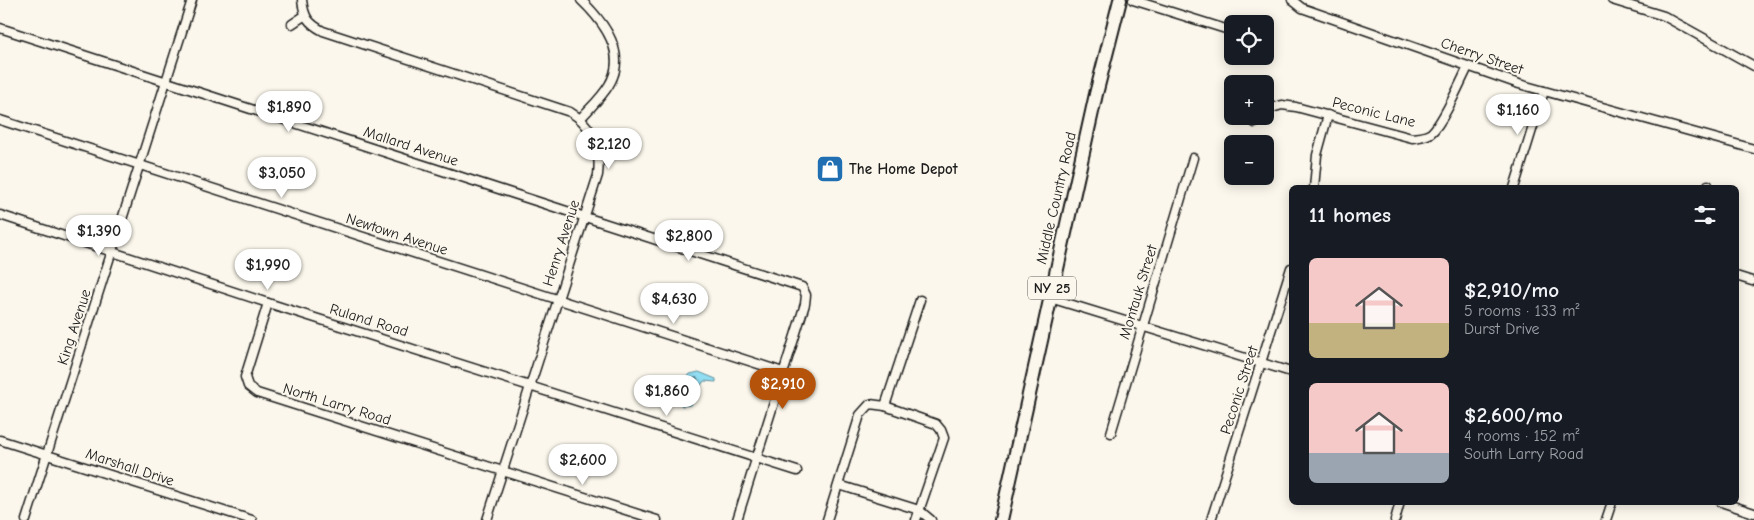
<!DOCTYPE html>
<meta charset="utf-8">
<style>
body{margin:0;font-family:"Comic Neue",sans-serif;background:#20242c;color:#f1f3f6;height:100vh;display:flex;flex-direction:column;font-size:19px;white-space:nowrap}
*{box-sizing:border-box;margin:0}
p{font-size:16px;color:#9ea1a6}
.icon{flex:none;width:28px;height:28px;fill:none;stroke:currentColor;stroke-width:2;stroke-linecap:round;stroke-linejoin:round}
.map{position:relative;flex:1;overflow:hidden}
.side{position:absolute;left:1289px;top:185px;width:450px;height:320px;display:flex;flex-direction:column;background:#171b24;border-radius:8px;box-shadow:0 2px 12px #0003}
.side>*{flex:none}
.buttons{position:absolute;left:1224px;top:15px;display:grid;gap:10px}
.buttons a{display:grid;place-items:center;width:50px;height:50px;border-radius:8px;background:#171b24;box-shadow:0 2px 12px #0003;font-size:25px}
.price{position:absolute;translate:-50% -42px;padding:0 11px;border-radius:18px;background:#fff;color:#222;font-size:16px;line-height:32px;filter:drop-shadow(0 1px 2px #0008)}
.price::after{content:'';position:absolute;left:50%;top:30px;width:15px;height:11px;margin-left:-8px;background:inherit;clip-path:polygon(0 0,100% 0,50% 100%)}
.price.selected{background:#b45309;color:#fff}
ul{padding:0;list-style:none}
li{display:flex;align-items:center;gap:15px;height:125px;padding:0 20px}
li span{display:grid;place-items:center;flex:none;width:140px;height:100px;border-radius:8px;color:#555}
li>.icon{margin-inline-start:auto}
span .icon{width:60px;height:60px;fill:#fffc;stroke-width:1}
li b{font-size:21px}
h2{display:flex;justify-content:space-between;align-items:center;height:60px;padding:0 20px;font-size:21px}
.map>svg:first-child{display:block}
</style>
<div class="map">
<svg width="1754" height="520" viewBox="0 0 1754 520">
<rect width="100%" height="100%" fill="#fbf7ec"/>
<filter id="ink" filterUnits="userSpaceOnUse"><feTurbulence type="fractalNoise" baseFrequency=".02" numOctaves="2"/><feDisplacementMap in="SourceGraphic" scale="10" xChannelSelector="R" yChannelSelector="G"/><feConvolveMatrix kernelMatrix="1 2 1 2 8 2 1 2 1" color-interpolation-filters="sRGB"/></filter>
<g filter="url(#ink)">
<!-- water -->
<polygon fill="#91ddf2" stroke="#62909c" points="699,372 716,379 716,382 704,381 695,394 691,405 682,406 677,399 682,384 690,374"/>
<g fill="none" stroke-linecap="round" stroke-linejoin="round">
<!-- shore -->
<polygon stroke="#4b6972" stroke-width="1" points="697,378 698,381 688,399 684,400 687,387 693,379"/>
<!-- minor casing -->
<g stroke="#1c1c1c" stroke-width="11">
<g id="minor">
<path d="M 302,0 C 304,17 308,23 323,31 L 570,112 C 594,126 601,148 598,175 L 487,520"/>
<path d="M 581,0 C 604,22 628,54 609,85 C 602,97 590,108 581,118"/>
<polyline points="1133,0 1232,31"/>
<polyline points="1292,0 1302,8 1519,84 1754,149"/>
<polyline points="1612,0 1664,16 1754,66"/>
<polyline points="292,24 304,16"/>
<polyline points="0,28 802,287 806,295 805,304 737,520"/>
<path d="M 1265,110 L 1282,105 L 1296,107 L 1412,138 C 1418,137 1426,137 1431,133 C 1443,123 1460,83 1468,67"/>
<polyline points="0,120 783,372"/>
<polyline points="1255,123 1259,116"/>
<polyline points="1314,188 1317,155 1328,115"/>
<polyline points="1514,188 1544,91"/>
<polyline points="1708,188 1708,185"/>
<polyline points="0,215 268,303 797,471"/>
<polyline points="1736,276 1752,281"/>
<polyline points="1050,298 1291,372"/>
<polyline points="268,303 245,377 248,386 257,393 657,520"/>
<polyline points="885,406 920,300"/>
<polyline points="1111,433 1193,158"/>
<polyline points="0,440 252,520"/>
<polyline points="839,485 919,510 931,520"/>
<polyline points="1721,502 1754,513"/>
<polyline points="26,520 192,0"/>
<polyline points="827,520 860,415 870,404 885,406 936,424 941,430 944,438 916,520"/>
<polyline points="1211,520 1291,268"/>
<polyline points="1395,520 1400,502"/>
<polyline points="1606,520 1612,502"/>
</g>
</g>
<!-- primary casing -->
<g stroke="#1c1c1c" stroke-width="16">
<polyline id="primary" points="1001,520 1096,94 1120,0"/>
</g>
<!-- minor -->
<use href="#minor" stroke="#fbf7ec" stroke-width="8"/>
<!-- primary -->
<use href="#primary" stroke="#fbf7ec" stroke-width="12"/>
</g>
</g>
<!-- icons -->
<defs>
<g id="shop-square" transform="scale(1.4375)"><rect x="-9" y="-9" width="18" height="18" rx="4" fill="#1f6fb2" stroke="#fbf7ec"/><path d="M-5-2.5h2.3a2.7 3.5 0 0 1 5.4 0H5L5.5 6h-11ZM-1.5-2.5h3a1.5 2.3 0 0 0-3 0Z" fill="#fff"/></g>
</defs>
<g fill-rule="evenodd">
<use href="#shop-square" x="830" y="169"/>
</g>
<g text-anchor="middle" stroke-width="4" stroke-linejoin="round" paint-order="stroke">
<!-- shield labels -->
<rect fill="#fbf7ec" stroke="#5f5e5a" stroke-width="1" x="1028" y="276.5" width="48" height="23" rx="4"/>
<g font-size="14" font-weight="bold" fill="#1c1c1c">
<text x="1052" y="293">NY 25</text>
</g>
<!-- street labels -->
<g font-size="15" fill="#1c1c1c" stroke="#fbf7ec">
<text transform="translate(1482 56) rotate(19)" y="5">Cherry Street</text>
<text transform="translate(1374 112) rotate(14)" y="5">Peconic Lane</text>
<text transform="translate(411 146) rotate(18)" y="5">Mallard Avenue</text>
<text transform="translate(1056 198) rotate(-77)" y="5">Middle Country Road</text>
<text transform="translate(397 234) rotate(18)" y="5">Newtown Avenue</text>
<text transform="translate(561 243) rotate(-72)" y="5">Henry Avenue</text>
<text transform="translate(1138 292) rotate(-73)" y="5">Montauk Street</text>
<text transform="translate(369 320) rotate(17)" y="5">Ruland Road</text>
<text transform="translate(74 327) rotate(-72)" y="5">King Avenue</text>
<text transform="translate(1239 390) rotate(-72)" y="5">Peconic Street</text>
<text transform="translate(337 404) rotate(17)" y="5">North Larry Road</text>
<text transform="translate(130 467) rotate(18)" y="5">Marshall Drive</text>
</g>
<!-- poi labels -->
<g font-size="15" font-weight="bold" fill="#1c1c1c" stroke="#fbf7ec" text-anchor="start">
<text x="849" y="174">The Home Depot</text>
</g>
</g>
</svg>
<div class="buttons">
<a><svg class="icon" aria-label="locate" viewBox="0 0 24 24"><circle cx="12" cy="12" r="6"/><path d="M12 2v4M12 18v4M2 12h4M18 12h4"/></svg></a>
<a>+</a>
<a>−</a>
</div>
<b class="price" style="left:289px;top:133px">$1,890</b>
<b class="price" style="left:1518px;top:136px">$1,160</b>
<b class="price" style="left:609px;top:170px">$2,120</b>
<b class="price" style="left:282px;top:199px">$3,050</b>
<b class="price" style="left:99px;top:257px">$1,390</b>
<b class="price" style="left:689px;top:262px">$2,800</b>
<b class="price" style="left:268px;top:291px">$1,990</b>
<b class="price" style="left:674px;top:325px">$4,630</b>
<b class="price selected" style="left:783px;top:410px">$2,910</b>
<b class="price" style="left:667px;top:417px">$1,860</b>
<b class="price" style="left:583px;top:486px">$2,600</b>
<section class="side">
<h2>11 homes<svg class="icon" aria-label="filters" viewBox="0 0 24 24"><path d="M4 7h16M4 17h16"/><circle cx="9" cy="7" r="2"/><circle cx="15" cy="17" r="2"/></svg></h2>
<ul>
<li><span style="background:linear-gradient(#f6c9c9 65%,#c2b280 0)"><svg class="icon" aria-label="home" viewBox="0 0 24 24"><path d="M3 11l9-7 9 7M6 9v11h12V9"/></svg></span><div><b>$2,910/mo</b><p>5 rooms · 133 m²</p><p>Durst Drive</p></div></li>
<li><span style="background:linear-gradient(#f6c9c9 70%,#9aa5b1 0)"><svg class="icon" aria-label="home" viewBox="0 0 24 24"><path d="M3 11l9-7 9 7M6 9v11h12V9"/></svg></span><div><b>$2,600/mo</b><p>4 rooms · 152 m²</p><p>South Larry Road</p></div></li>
</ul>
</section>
</div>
